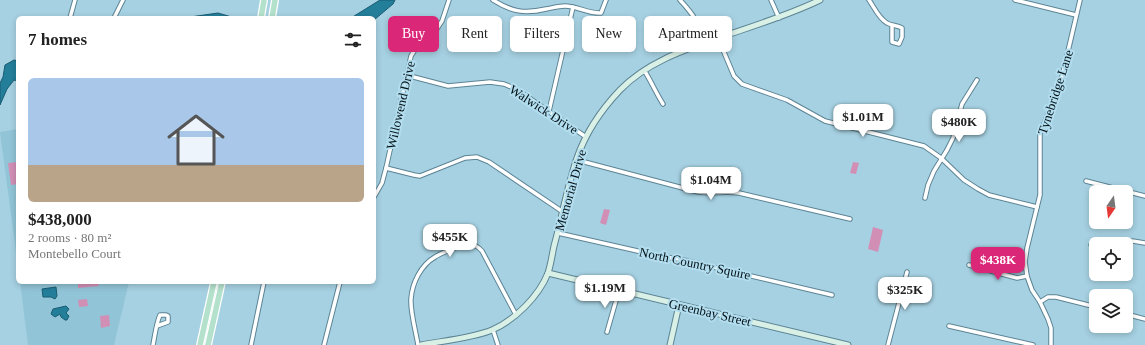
<!DOCTYPE html>
<meta charset="utf-8">
<style>
body{margin:0;font-family:"Times New Roman",serif;background:#f2f2f2;color:#222;height:100vh;display:flex;flex-direction:column;font-size:15px;white-space:nowrap}
*{box-sizing:border-box;margin:0}
p{font-size:13px;color:#767676}
.icon{flex:none;width:22px;height:22px;fill:none;stroke:currentColor;stroke-width:2;stroke-linecap:round;stroke-linejoin:round}
.map{position:relative;flex:1;overflow:hidden}
.panel{position:absolute;left:16px;top:16px;width:360px;height:268px;display:flex;flex-direction:column;background:#fff;border-radius:6px;box-shadow:0 2px 6px #0003}
.panel>*{flex:none}
.guide{position:absolute;left:388px;top:16px;width:380px;height:36px;display:flex;gap:8px}
.needle{width:26px;rotate:194deg}
.fabs{position:absolute;left:1089px;top:185px;display:grid;gap:8px}
.fabs a{display:grid;place-items:center;width:44px;height:44px;border-radius:6px;background:#fff;box-shadow:0 2px 6px #0003;font-size:20px}
.price{position:absolute;translate:-50% -34px;padding:0 9px;border-radius:8px;background:#fff;color:#222;font-size:13px;line-height:26px;filter:drop-shadow(0 1px 2px #0008)}
.price::after{content:'';position:absolute;left:50%;top:24px;width:12px;height:9px;margin-left:-6px;background:inherit;clip-path:polygon(0 0,100% 0,50% 100%)}
.price.current{background:#db2777;color:#fff}
ul{padding:0;list-style:none}
li{display:grid;align-content:center;gap:8px;height:212px;padding:0 12px}
li+li{border-top:1px solid #e0e0e0}
li span{display:grid;place-items:center;height:124px;border-radius:6px;color:#555}
li>.icon{margin-inline-start:auto}
span .icon{width:72px;height:72px;fill:#fffc;stroke-width:1}
li b{font-size:17px}
h2{display:flex;justify-content:space-between;align-items:center;height:48px;padding:0 12px;font-size:17px}
.tag{padding:0 14px;border-radius:6px;background:#fff;box-shadow:0 2px 6px #0003;font-size:14px;line-height:36px}
.tag.current{background:#db2777;color:#fff}
.map>svg:first-child{display:block}
</style>
<div class="map">
<svg width="1145" height="345" viewBox="0 0 1145 345">
<rect width="100%" height="100%" fill="#a6d1e2"/>
<!-- built -->
<g fill="#91c4d7">
<polygon points="18,129 18,267 0,132"/>
<polygon points="20,282 129,282 114,345 28,345"/>
</g>
<!-- green -->
<g fill="#d28fb6">
<polygon points="18,162 18,184 11,185 8,163"/>
<polygon points="853,162 859,163 856,174 850,173"/>
<polygon points="604,209 610,210 606,225 600,223"/>
<polygon points="873,227 883,230 878,252 868,249"/>
<polygon points="78,282 98,282 99,286 78,288"/>
<polygon points="87,299 88,306 79,307 78,300"/>
<polygon points="109,315 110,326 101,328 100,316"/>
</g>
<!-- water -->
<g fill="#237e9a" stroke="#195d73">
<polygon points="380,0 395,0 393,4 374,20 374,18 351,18"/>
<polygon points="218,13 235,18 183,18"/>
<polygon points="14,60 18,61 18,81 14,80 7,89 0,105 0,83 3,77 5,65"/>
<polygon points="56,287 57,296 55,299 51,297 43,297 42,289"/>
<polygon points="66,306 69,309 66,313 69,316 67,320 65,320 61,317 60,314 55,317 51,314 53,309"/>
</g>
<g fill="none" stroke-linecap="round" stroke-linejoin="round">
<!-- street casing -->
<g stroke="#5c8494" stroke-width="5.5">
<g id="street">
<path d="M 493,0 C 512,12 525,14 546,9 C 552,8 559,6 565,6 C 577,6 589,14 601,13 L 606,0"/>
<path d="M 680,0 C 694,15 698,22 705,42"/>
<polyline points="771,0 779,18"/>
<path d="M 869,0 C 874,7 879,19 887,23 C 892,26 897,25 902,28 L 902,37 L 899,44 L 892,42 L 892,26"/>
<polyline points="1015,0 1076,15"/>
<polyline points="70,18 75,0"/>
<polyline points="114,18 123,0"/>
<polyline points="718,38 734,76 742,84 787,100 825,121 924,146 941,158 964,180 978,189 989,195 1037,207"/>
<path d="M 644,70 C 651,81 656,93 663,104"/>
<polyline points="406,75 448,86 490,82 504,84 516,89 586,137"/>
<polyline points="549,111 573,7"/>
<path d="M 577,160 L 698,192 C 712,194 725,191 739,193 L 850,219"/>
<polyline points="386,168 414,175 420,176 465,158 477,157 489,162 563,212"/>
<polyline points="1086,181 1145,196"/>
<polyline points="374,197 382,183 386,168 411,56 419,43 436,30 442,21 449,0"/>
<polyline points="925,198 928,185 934,171 947,150 953,138 962,104 977,80"/>
<polyline points="558,233 664,257 679,259 832,295"/>
<path d="M 1091,245 C 1112,241 1124,238 1145,243"/>
<polyline points="969,265 1017,278 1027,276"/>
<polyline points="1040,302 1048,297 1056,297 1096,307"/>
<polyline points="1126,314 1145,319"/>
<polyline points="949,326 1033,345"/>
<polyline points="493,330 498,345"/>
<polyline points="607,332 619,290"/>
<path d="M 153,345 C 155,335 156,324 160,315 L 166,315 L 168,316 L 168,322 L 157,326"/>
<polyline points="251,345 264,282"/>
<polyline points="324,345 340,282"/>
<path d="M 418,345 C 416,332 410,311 411,299 C 412,283 421,265 435,257 C 441,253 448,251 454,248 C 465,243 473,241 482,251 L 516,315"/>
<polyline points="888,345 907,272"/>
<polyline points="1051,345 1051,328 1048,319 1040,302 1032,290 1027,276 1025,262 1027,248 1040,195 1040,134 1061,81 1080,0"/>
</g>
</g>
<!-- secondary casing -->
<g stroke="#5c8494" stroke-width="7">
<g id="secondary">
<polyline points="548,273 848,345"/>
<path d="M 421,345 C 442,341 473,338 492,330 C 515,320 539,296 548,273 C 551,264 552,255 554,246 C 562,217 567,187 577,158 C 586,132 601,110 620,90 C 648,61 687,49 724,36 C 756,25 789,15 820,0"/>
<polyline points="670,345 679,305"/>
</g>
</g>
<!-- primary casing -->
<g stroke="#fff" stroke-width="8">
<g id="primary">
<polyline points="261,18 264,0"/>
<polyline points="272,18 275,0"/>
<polyline points="200,345 214,282"/>
<polyline points="208,345 222,282"/>
</g>
</g>
<!-- street -->
<use href="#street" stroke="#fff" stroke-width="3.5"/>
<!-- secondary -->
<use href="#secondary" stroke="#d9f0e6" stroke-width="5"/>
<!-- primary -->
<use href="#primary" stroke="#b3e1cc" stroke-width="5.5"/>
</g>
<g text-anchor="middle" stroke-width="4" stroke-linejoin="round" paint-order="stroke">
<!-- street labels -->
<g font-size="13" fill="#031117" stroke="#b3deef">
<text transform="translate(1055 92) rotate(-72)" y="5">Tynebridge Lane</text>
<text transform="translate(400 105) rotate(-77)" y="5">Willowend Drive</text>
<text transform="translate(544 109) rotate(33)" y="5">Walwick Drive</text>
<text transform="translate(570 190) rotate(-74)" y="5">Memorial Drive</text>
<text transform="translate(695 263) rotate(12)" y="5">North Country Squire</text>
<text transform="translate(710 312) rotate(13)" y="5">Greenbay Street</text>
</g>
</g>
</svg>
<div class="fabs">
<a><svg class="needle" viewBox="-14 -14 28 28"><path d="M0-13l5 13h-10z" fill="#e53935"/><path d="M0 13l5-13h-10z" fill="#767676"/></svg></a>
<a><svg class="icon" aria-label="locate" viewBox="0 0 24 24"><circle cx="12" cy="12" r="6"/><path d="M12 2v4M12 18v4M2 12h4M18 12h4"/></svg></a>
<a><svg class="icon" aria-label="layers" viewBox="0 0 24 24"><path d="M12 4l9 5-9 5-9-5zM3 14l9 5 9-5"/></svg></a>
</div>
<b class="price" style="left:863px;top:138px">$1.01M</b>
<b class="price" style="left:959px;top:143px">$480K</b>
<b class="price" style="left:711px;top:201px">$1.04M</b>
<b class="price" style="left:450px;top:258px">$455K</b>
<b class="price current" style="left:998px;top:281px">$438K</b>
<b class="price" style="left:605px;top:309px">$1.19M</b>
<b class="price" style="left:905px;top:311px">$325K</b>
<div class="guide">
<a class="tag current">Buy</a>
<a class="tag">Rent</a>
<a class="tag">Filters</a>
<a class="tag">New</a>
<a class="tag">Apartment</a>
</div>
<section class="panel">
<h2>7 homes<svg class="icon" aria-label="filters" viewBox="0 0 24 24"><path d="M4 7h16M4 17h16"/><circle cx="9" cy="7" r="2"/><circle cx="15" cy="17" r="2"/></svg></h2>
<ul>
<li><span style="background:linear-gradient(#a9c7e8 70%,#b9a48a 0)"><svg class="icon" aria-label="home" viewBox="0 0 24 24"><path d="M3 11l9-7 9 7M6 9v11h12V9"/></svg></span><div><b>$438,000</b><p>2 rooms · 80 m²</p><p>Montebello Court</p></div></li>
</ul>
</section>
</div>
